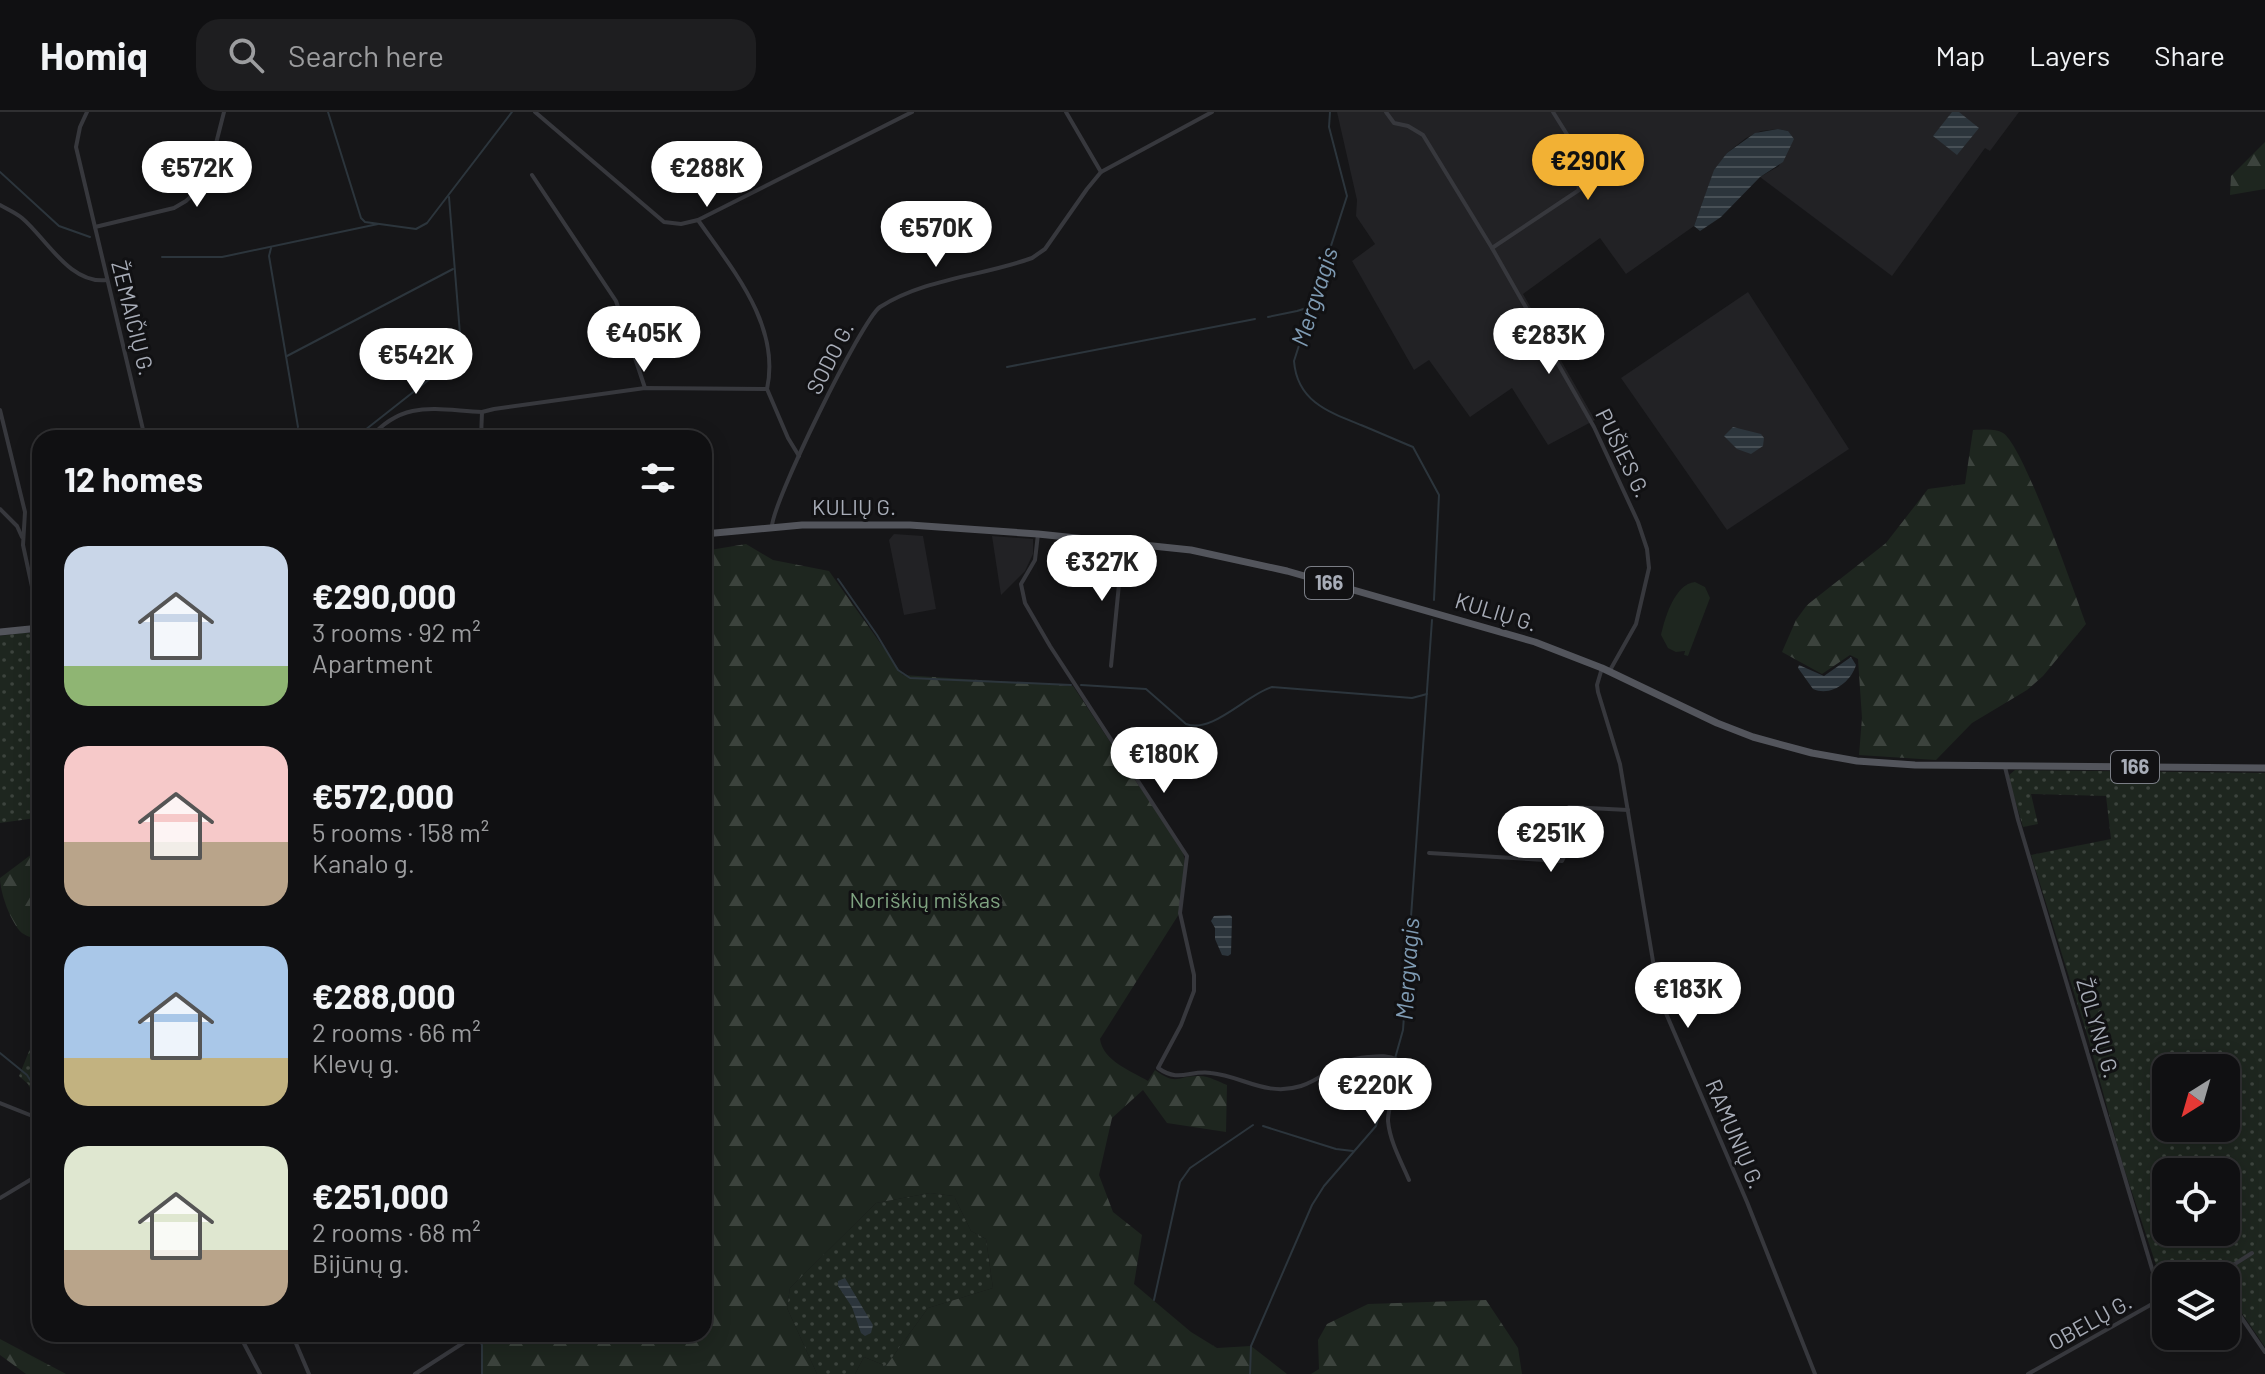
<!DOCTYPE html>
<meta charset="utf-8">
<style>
body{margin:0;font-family:Barlow,sans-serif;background:#1e1e20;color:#f1f3f6;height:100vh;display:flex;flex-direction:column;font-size:30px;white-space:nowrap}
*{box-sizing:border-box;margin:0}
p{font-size:26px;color:#9c9d9f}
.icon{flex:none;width:44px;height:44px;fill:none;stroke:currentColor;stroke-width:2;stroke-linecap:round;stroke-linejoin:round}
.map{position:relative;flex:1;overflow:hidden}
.panel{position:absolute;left:32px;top:318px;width:680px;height:912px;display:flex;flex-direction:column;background:#101012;border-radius:24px;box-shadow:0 4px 20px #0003,0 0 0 2px #303032}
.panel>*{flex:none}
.needle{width:52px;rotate:217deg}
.controls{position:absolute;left:2152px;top:942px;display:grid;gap:16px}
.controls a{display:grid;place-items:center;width:88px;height:88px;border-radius:16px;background:#101012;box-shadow:0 4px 20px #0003,0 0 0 2px #303032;font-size:40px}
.price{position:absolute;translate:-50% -68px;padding:0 18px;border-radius:28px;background:#fff;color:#222;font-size:26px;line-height:52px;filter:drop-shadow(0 2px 4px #0008)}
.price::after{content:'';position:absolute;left:50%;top:48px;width:24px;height:18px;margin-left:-12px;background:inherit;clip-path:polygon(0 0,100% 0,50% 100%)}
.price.active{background:#f2b134;color:#111}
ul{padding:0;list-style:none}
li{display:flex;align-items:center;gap:24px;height:200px;padding:0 32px}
li span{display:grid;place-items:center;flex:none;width:224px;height:160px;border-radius:24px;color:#555}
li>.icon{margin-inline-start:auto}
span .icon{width:96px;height:96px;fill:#fffc;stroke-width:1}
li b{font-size:34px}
h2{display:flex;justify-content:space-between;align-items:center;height:96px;padding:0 32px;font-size:34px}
header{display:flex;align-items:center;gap:48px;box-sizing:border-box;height:112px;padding:0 40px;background:#101012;border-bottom:2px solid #303032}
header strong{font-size:38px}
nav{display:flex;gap:44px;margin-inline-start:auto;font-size:28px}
.search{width:560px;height:72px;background:#1e1e20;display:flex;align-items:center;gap:20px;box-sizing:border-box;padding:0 28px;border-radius:24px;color:#9c9d9f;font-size:30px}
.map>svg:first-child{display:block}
</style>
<header>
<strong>Homiq</strong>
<div class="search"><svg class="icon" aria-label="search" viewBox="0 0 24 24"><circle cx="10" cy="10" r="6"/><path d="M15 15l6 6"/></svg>Search here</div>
<nav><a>Map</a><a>Layers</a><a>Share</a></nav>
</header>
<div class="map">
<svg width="2265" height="1262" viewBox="0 0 2265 1262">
<defs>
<pattern id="green-dots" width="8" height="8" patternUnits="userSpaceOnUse" patternTransform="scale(2)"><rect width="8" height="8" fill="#1e261f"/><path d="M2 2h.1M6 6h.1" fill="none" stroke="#3c433d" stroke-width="1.8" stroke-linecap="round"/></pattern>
<pattern id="forest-firs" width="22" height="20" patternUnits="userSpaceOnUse" patternTransform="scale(2)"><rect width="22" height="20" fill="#1e261f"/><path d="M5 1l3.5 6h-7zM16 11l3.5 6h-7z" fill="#3c433d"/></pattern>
<pattern id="water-rules" width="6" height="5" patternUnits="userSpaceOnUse" patternTransform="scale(2)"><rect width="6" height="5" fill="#2c353c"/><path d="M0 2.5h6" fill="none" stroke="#485056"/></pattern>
</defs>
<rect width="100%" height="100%" fill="#161618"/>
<!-- built -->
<g fill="#222225">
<polygon points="1337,0 2019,0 1990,39 1985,36 1892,164 1760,65 1779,54 1788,19 1778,17 1761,19 1746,26 1727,41 1712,65 1694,114 1626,162 1600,126 1523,182 1595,308 1548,333 1512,276 1470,305 1429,248 1414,258 1352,149 1375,132 1356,104 1357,88"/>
<polygon points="1748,180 1849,337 1727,418 1621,266"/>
<polygon points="894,422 923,424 936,497 904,503 889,428"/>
<polygon points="992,424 1033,427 1033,442 1025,459 1001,483"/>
</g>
<!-- green -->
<g fill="url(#green-dots)" fill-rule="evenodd">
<polygon points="21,521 40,521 38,728 36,706 0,711 0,524"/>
<path d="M 2015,658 L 2265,661 L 2265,1235 L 2226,1178 L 2226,1164 L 2217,1164 L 2214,1161 L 2209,1164 L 2166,1164 L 2166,1177 L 2163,1174 L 2122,1050 L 2089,929 L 2031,743 L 2111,727 L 2106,684 L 2031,682 L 2038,712 L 2023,715 L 2008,664 ZM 2166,956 L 2226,956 L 2226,1016 L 2166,1016 ZM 2166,1060 L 2226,1060 L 2226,1120 L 2166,1120 Z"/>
<polygon points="40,912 40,995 28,972 19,964"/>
<polygon points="930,1081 954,1084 971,1119 986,1127 993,1176 928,1196 886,1254 864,1245 855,1262 817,1262 787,1196 790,1176 876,1091"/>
</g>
<!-- forest -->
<g fill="url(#forest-firs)">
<polygon points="2265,30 2265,77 2230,83 2231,64"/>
<path d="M 1973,318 C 1982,318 1995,316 2003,321 C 2024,334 2074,480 2086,512 L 2043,564 L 2027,578 L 1972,611 L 1936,648 L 1859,643 L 1862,606 L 1858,547 L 1850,543 L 1822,562 L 1782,540 L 1796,508 L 1807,493 L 1886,431 L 1928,377 L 1965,372 Z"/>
<path d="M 746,432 L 773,448 L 829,459 L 903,563 L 1073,574 L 1183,740 L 1186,755 L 1179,802 L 1100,927 C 1103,949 1131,959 1148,969 L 1155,958 C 1178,975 1177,963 1200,964 C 1209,964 1219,970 1227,973 L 1226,1020 L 1167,1011 L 1143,978 L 1112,1006 L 1099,1063 L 1113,1100 L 1142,1123 L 1134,1172 L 1191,1220 L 1217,1236 L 1251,1234 L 1287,1262 L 855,1262 L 864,1245 L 886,1254 L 928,1196 L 993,1176 L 986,1127 L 971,1119 L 954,1084 L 930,1081 L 876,1091 L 790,1176 L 787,1196 L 817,1262 L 483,1262 L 481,1222 L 704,1222 L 704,439 Z"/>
<path d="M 40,736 L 40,828 C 35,826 27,825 22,821 C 11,811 0,781 0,766 Z"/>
<polygon points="1486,1188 1518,1236 1522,1262 1311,1262 1319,1257 1318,1228 1327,1212 1368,1192"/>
<polygon points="0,1227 66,1262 26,1262 0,1243"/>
</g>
<!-- pitch -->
<path fill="#1e261f" d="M 1695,470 L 1705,475 L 1710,486 L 1688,544 L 1684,543 L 1685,539 L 1676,540 L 1668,536 L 1661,523 C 1665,505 1675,472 1695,470 Z"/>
<!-- water -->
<g fill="url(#water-rules)">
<polygon points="1952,0 1959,0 1979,16 1957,43 1933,24"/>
<polygon points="1778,17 1788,19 1794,27 1783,50 1760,65 1721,105 1700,119 1694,114 1714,58 1727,41 1755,21"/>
<polygon points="1733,315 1761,322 1764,326 1763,334 1751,342 1737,337 1724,324"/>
<path d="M 1851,545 L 1856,553 C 1851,570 1831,585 1813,577 L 1798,556 L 1799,553 L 1824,564 Z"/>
<polygon points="1214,804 1230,803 1232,805 1231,842 1228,844 1222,843 1215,827 1215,816 1211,809"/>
<polygon points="845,1166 873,1213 871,1221 865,1224 861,1221 852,1195 838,1174 838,1169"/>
</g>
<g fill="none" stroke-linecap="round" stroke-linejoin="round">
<!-- stream -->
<g stroke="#2c353c" stroke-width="2">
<polyline points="328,0 361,106 365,110 416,117 427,111 512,0"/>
<path d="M 1330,0 L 1329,15 L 1347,84 L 1294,249 C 1297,289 1328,300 1361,313 C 1378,320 1396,328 1413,335 L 1439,383 L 1434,488"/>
<polyline points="0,60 59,114 90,125"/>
<polyline points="271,136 269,144 298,315"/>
<polyline points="162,145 222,145 378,112"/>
<polyline points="1268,205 1297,199 1313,194"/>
<polyline points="287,244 453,157"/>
<polyline points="1007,255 1255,207"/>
<polyline points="360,322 445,255 456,241 460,222 449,85"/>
<polyline points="838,467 877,523 898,558 910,566 1071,573"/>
<polyline points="704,502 706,499"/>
<path d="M 1081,573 L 1146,577 L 1186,612 C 1212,622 1246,583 1272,575 L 1412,586 L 1427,582"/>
<polyline points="704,689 706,708 704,719"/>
<polyline points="0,941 27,963 40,983"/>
<polyline points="1263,1014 1336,1037 1353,1039"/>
<polyline points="1154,1188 1180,1070 1190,1056 1253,1013"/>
<polyline points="476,1222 482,1233 482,1262"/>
<polyline points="1250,1262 1251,1234 1312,1093 1324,1074 1376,1014 1403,918 1432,508"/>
</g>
<!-- minor -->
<g stroke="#37383d" stroke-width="4">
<polyline points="87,0 80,15 76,35 145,326"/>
<path d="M 535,0 L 664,110 L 681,112 L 698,108 C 732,157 781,213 767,277"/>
<polyline points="1066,0 1101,60"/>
<polyline points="1386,0 1394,11 1408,14 1423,23 1492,136 1594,315 1638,410 1647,437 1649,456 1636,512 1609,560"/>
<polyline points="532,63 616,189 645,276"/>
<path d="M 0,93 C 7,97 16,101 22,106 C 46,126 70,173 107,168"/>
<polyline points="698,108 912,0"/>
<polyline points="95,115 174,96 186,89 200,76 210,55 224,0"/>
<polyline points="1492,136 1579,78 1573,32 1553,0"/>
<polyline points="0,298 25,400 23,433 37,498 38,516"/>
<path d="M 370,326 C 404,287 436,298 482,300"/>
<polyline points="481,326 482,300 494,297 645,276 767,277 788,326 799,344"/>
<polyline points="0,397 17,414 22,425"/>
<path d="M 772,415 C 771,393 862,207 880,195 C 926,166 983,164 1032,146 L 1045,137 L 1087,77 L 1101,60 L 1212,0"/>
<path d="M 1038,422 L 1035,448 L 1021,472 L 1025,491 L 1050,534 L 1187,744 L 1180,801 L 1194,863 L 1194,879 L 1181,913 L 1158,956 C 1179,971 1189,958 1211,961 C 1242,964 1266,985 1301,974 C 1329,965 1333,948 1368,945 C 1379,944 1388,943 1398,948 C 1406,966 1387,989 1388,1009 C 1390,1030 1401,1049 1409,1068"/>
<polyline points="1111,554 1123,431"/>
<polyline points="1602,556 1597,573 1598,580 1620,652 1659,885 1747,1090 1815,1262"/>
<polyline points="2005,655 2018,708 2161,1187"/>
<path d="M 1429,741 L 1562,749 C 1571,734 1560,712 1569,695 L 1628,698"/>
<polyline points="0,991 40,1007"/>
<polyline points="0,1086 40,1062"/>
<polyline points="2216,1164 2252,1141"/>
<polyline points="2226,1183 2265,1240"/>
<polyline points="239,1222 260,1262"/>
<polyline points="292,1222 309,1262"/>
<polyline points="415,1262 474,1224 473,1222"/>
<polyline points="2028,1262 2161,1187 2166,1186"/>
</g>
<!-- primary -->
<g stroke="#53555c" stroke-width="7">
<polyline points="704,422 802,413 910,413 1038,422 1191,438 1287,459 1535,530 1602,556 1717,611 1753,625 1812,641 1857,649 1915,653 2265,656"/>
<polyline points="0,520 40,516"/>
</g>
</g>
<g text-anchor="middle" stroke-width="6" stroke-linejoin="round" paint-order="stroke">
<!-- shield labels -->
<g fill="#111113" stroke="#7b7e86" stroke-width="2">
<rect x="1305" y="455" width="48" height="32" rx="6"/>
<rect x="2111" y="639" width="48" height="32" rx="6"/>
</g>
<g font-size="20" font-weight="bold" fill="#a8adb8">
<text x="1329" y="478">166</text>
<text x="2135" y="662">166</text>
</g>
<!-- street labels -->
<g font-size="22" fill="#a8adb8" stroke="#111113">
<text transform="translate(133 206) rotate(76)" y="8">ŽEMAIČIŲ G.</text>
<text transform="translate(830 246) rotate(-63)" y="8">SODO G.</text>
<text transform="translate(1623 341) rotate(64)" y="8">PUŠIES G.</text>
<text x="854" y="403">KULIŲ G.</text>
<text transform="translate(1496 500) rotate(17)" y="8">KULIŲ G.</text>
<text transform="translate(2098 916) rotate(74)" y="8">ŽOLYNŲ G.</text>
<text transform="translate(1735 1022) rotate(67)" y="8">RAMUNIŲ G.</text>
<text transform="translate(2090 1210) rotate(-29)" y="8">OBELŲ G.</text>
</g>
<!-- park labels -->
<g font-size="22" fill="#7fa381" stroke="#111113">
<text x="925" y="796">Noriškių miškas</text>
</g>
<!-- water labels -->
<g font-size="24" font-style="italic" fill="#7f9bb3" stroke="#111113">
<text transform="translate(1315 185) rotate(-72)" y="8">Mergvagis</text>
<text transform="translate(1408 857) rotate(-86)" y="8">Mergvagis</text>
</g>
</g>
</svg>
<div class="controls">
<a><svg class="needle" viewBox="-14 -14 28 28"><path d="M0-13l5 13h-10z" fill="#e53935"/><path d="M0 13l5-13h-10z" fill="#9c9d9f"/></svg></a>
<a><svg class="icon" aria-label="locate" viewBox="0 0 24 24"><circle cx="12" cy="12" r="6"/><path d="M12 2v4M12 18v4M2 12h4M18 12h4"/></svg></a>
<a><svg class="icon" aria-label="layers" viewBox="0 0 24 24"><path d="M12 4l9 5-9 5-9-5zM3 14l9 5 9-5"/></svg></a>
</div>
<b class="price active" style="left:1588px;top:90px">€290K</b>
<b class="price" style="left:197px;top:97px">€572K</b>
<b class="price" style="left:707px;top:97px">€288K</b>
<b class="price" style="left:936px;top:157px">€570K</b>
<b class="price" style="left:644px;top:262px">€405K</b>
<b class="price" style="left:1549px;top:264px">€283K</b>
<b class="price" style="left:416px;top:284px">€542K</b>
<b class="price" style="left:1102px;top:491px">€327K</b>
<b class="price" style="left:1164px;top:683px">€180K</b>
<b class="price" style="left:1551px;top:762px">€251K</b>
<b class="price" style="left:1688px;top:918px">€183K</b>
<b class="price" style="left:1375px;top:1014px">€220K</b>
<section class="panel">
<h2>12 homes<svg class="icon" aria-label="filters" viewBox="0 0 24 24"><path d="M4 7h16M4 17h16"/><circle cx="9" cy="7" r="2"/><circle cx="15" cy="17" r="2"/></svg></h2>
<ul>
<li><span style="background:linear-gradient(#c9d6e8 75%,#8fb573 0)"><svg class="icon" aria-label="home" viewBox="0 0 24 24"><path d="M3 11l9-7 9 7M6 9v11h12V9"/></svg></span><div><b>€290,000</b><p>3 rooms · 92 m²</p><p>Apartment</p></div></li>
<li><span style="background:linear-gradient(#f6c9c9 60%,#b9a48a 0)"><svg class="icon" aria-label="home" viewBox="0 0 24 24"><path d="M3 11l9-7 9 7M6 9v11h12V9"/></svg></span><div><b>€572,000</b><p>5 rooms · 158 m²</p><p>Kanalo g.</p></div></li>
<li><span style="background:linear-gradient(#a9c7e8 70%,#c2b280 0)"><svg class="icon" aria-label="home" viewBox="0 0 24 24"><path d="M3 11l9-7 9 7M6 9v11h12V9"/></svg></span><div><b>€288,000</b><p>2 rooms · 66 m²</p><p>Klevų g.</p></div></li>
<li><span style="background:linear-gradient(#dfe7d0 65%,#b9a48a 0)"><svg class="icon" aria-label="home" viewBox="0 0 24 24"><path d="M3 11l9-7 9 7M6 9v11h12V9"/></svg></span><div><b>€251,000</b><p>2 rooms · 68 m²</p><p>Bijūnų g.</p></div></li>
</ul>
</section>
</div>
